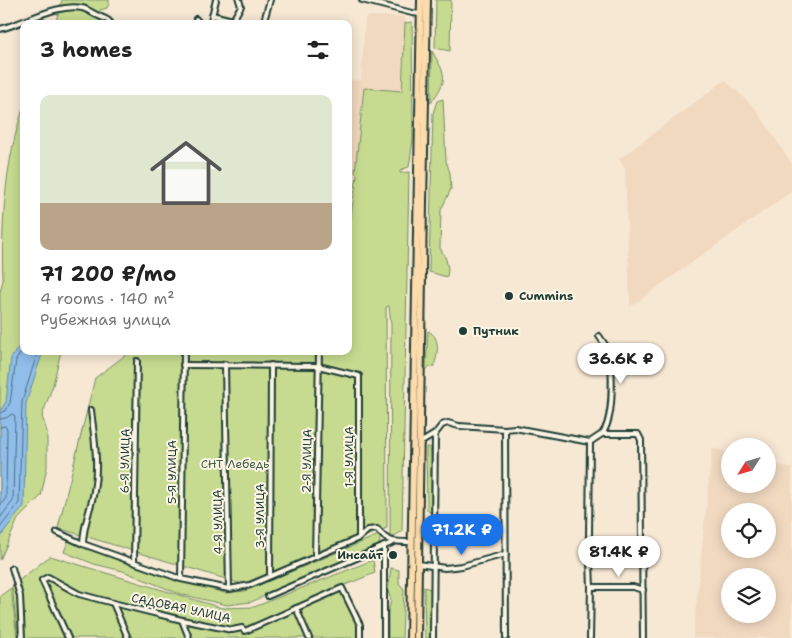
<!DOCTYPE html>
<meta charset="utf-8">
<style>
body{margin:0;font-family:"Shantell Sans",sans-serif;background:#f2f2f2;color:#222;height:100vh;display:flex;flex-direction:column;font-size:19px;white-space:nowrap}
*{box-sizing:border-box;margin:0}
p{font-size:16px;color:#767676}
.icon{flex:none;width:28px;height:28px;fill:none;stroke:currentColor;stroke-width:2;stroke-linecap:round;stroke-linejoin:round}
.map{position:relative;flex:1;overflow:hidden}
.panel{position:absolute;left:20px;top:20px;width:332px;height:335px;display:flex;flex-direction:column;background:#fff;border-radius:10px;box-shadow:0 2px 12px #0003}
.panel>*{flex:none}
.needle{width:32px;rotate:233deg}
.buttons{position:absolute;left:721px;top:438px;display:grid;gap:10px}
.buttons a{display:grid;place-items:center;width:55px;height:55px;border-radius:50%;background:#fff;box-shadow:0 2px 12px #0003;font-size:25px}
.price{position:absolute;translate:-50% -42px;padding:0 11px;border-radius:18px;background:#fff;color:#222;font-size:16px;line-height:32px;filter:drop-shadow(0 1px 2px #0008)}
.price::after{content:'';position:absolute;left:50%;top:30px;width:15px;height:11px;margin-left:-8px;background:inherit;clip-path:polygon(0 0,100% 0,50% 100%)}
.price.active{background:#1a73e8;color:#fff}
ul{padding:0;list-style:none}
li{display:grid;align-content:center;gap:10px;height:265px;padding:0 20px}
li span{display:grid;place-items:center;height:155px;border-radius:10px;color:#555}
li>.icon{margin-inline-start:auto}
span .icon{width:90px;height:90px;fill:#fffc;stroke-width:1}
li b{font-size:21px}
h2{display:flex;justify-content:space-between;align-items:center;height:60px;padding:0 20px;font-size:21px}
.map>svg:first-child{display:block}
</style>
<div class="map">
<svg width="792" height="638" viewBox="0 0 792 638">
<rect width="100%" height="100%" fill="#f7e8d4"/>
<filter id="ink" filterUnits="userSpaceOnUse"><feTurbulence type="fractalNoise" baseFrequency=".02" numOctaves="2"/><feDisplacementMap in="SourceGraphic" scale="10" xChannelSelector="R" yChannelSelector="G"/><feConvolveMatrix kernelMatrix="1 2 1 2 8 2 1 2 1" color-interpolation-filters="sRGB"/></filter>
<g filter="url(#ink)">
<!-- built -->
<g fill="#f1d9c0" fill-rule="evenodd">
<polygon points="370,16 405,17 401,90 364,89 349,228 349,80 361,80 365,18"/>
<polygon points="725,80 739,93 755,108 792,164 792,191 630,307 625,169 619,159"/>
<path d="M 712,448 L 730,453 L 730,484 L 768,484 L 768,462 L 792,468 L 792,638 L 693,638 ZM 730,511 L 768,511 L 768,549 L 730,549 ZM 730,576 L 768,576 L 768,614 L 730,614 Z"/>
</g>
<!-- green -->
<g fill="#c6db90" stroke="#728c62">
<polygon points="62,0 109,0 109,4 107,8 100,10 101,24 55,24"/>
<polygon points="436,0 451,0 450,51 435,48"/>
<polygon points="412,22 413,139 409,167 400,170 400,173 409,172 402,531 390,539 391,324 389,306 386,307 387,528 242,584 58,528 95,378 131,351 349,351 349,229 357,175 355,172 364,88 402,91 405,23"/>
<path d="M 432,51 C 447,77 448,78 431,103 Z"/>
<polygon points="443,99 446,161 450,173 451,189 441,210 440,248 446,259 448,269 447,277 429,272 429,269 433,113 437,101"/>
<path d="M 24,106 L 24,351 L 61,351 L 53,385 L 42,416 L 47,432 L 47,467 L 41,496 L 18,519 L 0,560 L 0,292 L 3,280 C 1,222 5,161 24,106 Z"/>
<path d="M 428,331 C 441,337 438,354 434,366 L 426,369 Z"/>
<polygon points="426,447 430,447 431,455 431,513 427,510"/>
<polygon points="381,534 379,545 251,602 227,605 180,594 123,571 94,564 64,552 68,541 185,582 225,593 245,591"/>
<polygon points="50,556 222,608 254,607 373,560 375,573 340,587 359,625 359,638 18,638 12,586"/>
<polygon points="391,568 399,570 399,583 404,589 402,638 388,638 388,613 391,600 388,591"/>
<polygon points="424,587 430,589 431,594 431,638 425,638"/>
<polygon points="11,588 17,638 0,638 0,596"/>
</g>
<!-- water -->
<polygon fill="#90bdea" stroke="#638aa1" points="24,339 24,351 43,351 26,403 24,506 5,530 0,539 0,411 6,402 11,358"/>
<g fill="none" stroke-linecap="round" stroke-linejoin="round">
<!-- shore -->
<g stroke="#4c707d" stroke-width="1">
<polyline points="0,413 5,411 10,403 16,360 24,348"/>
<polyline points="0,419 6,418 12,414 15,416 13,501 0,518"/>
<polyline points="0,427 5,426 7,429 6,498 0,506"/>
<polyline points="0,528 19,503 22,402 38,351"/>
</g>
<!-- minor casing -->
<g stroke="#1f3d34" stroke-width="8">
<g id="minor">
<polyline points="362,0 412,13 421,14"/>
<polyline points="212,15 233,20 241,6 239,0"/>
<polyline points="196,19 199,23 204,24"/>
<polyline points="210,24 216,0"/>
<polyline points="263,24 270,0"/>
<path d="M 0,29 C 25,23 57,3 82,8 C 88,9 93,14 99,16 C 104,19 108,18 111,24"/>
<path d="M 599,336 L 610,352 L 611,360 C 612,379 614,419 602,434"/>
<polyline points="225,364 229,589"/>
<polyline points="183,365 318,366 359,376 359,538"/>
<polyline points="505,429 506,638"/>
<polyline points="420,443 435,434 442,425 448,423 459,426 505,429 515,428 590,442 602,434 638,434 641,440 643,638"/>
<path d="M 57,532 L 83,544 L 181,579 L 229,589 L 250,585 L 359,538 L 368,530 L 377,529 C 388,543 394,542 412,542"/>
<path d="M 83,544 C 83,525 91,509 94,491 C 99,463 94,437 91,410"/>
<polyline points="315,557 319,351"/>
<polyline points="134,562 137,361"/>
<polyline points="418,564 445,568 462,566 506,554"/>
<polyline points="12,568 20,596 22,638"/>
<polyline points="270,576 271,365"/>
<polyline points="181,579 184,351"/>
<polyline points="591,587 633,587 643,590"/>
<polyline points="268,596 394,542"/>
<polyline points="113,603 128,638"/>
<polyline points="296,608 309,638"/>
<polyline points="182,620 189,638"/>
<polyline points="68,638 42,580 48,577 79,594 113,603 182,620 232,630 242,628 245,631 342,588 360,625 360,638"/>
<polyline points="384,638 384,546"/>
<polyline points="433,638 435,434"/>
<polyline points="590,638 591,587 589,538 590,442"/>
</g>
</g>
<!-- trunk casing -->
<g stroke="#1f3d34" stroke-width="10">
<g id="trunk">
<polyline points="410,638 421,0"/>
<polyline points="417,638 423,202 427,0"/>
</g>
</g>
<!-- minor -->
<use href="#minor" stroke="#fcf5e5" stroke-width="4"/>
<!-- trunk -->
<use href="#trunk" stroke="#fedbac" stroke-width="6"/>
</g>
</g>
<!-- markers -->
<g fill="#1f3d34" stroke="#fcf5e5" stroke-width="2">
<circle cx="509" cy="296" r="5"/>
<circle cx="463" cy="331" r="5"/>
<circle cx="393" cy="555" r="5"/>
</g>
<g text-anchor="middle" stroke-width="4" stroke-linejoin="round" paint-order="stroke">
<!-- poi labels -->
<g font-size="12" font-weight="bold" fill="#1f3d34" stroke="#fcf5e5" text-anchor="start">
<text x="519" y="300">Cummins</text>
<text x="473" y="335">Путник</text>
<text x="383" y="559" text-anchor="end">Инсайт</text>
</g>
<!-- street labels -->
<g font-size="12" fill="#1f3d34" stroke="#fcf5e5">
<text transform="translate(349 457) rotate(-90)" y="4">1-Я УЛИЦА</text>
<text transform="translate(125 461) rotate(-89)" y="4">6-Я УЛИЦА</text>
<text transform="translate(307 461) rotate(-89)" y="4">2-Я УЛИЦА</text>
<text transform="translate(172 472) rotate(-90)" y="4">5-Я УЛИЦА</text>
<text transform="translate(260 516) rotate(-90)" y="4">3-Я УЛИЦА</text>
<text transform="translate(218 522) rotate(-91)" y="4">4-Я УЛИЦА</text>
<text transform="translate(181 608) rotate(12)" y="4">САДОВАЯ УЛИЦА</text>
</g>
<!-- park labels -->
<g font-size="12" fill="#405d46" stroke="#fcf5e5">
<text x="235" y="468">СНТ Лебедь</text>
</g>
</g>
</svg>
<div class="buttons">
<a><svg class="needle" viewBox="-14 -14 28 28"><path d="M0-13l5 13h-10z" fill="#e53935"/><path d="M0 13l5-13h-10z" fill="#767676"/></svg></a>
<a><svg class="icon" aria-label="locate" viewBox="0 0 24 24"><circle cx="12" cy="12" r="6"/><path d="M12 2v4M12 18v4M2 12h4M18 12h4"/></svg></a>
<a><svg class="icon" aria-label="layers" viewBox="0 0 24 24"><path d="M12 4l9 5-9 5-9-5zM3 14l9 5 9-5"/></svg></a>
</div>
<b class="price" style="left:621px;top:385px">36.6K ₽</b>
<b class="price active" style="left:462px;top:556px">71.2K ₽</b>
<b class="price" style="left:619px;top:578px">81.4K ₽</b>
<section class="panel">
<h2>3 homes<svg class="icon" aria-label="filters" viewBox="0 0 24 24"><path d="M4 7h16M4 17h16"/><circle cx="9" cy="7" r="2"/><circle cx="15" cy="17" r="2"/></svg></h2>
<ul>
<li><span style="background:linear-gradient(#dfe7d0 70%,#b9a48a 0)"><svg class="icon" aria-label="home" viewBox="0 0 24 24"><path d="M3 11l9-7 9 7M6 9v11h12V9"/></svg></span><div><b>71 200 ₽/mo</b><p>4 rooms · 140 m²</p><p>Рубежная улица</p></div></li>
</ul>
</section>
</div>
